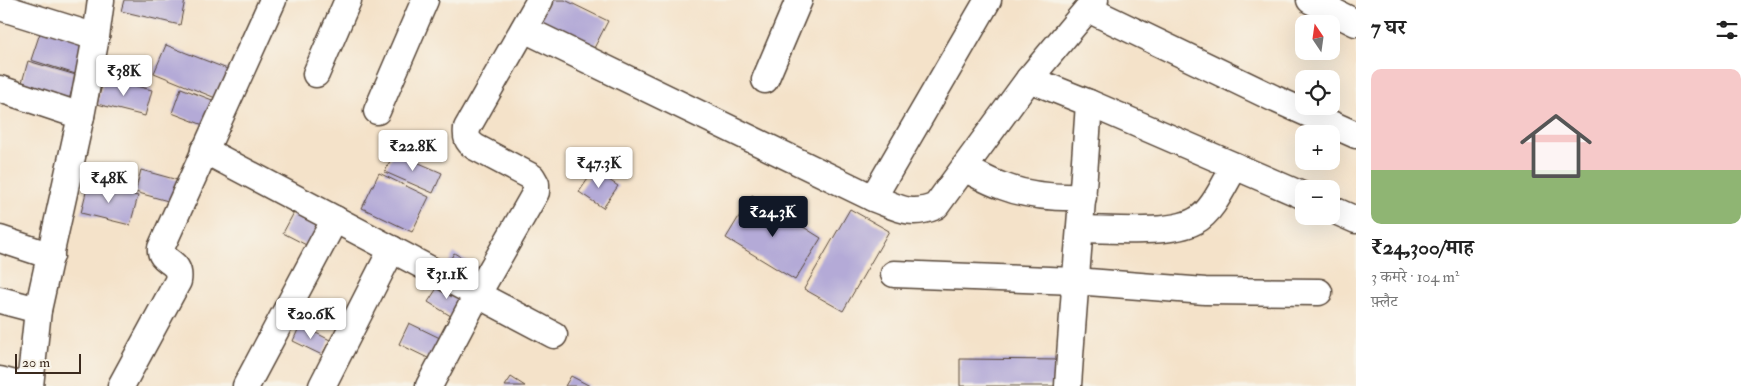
<!DOCTYPE html>
<html lang="hi">
<meta charset="utf-8">
<style>
body{margin:0;font-family:"IM FELL Double Pica","Noto Serif Devanagari",serif;background:#f6f6f6;color:#222;height:100vh;display:flex;flex-direction:column;font-size:19px;white-space:nowrap}
*{box-sizing:border-box;margin:0}
p{font-size:16px;color:#767676}
.icon{flex:none;width:28px;height:28px;fill:none;stroke:currentColor;stroke-width:2;stroke-linecap:round;stroke-linejoin:round}
.map{position:relative;flex:1;overflow:hidden}
.details{display:flex;flex-direction:column;background:#fff;width:400px}
.details>*{flex:none}
.needle{width:32px;rotate:347deg}
.buttons{position:absolute;left:1295px;top:15px;display:grid;gap:10px}
.buttons a{display:grid;place-items:center;width:45px;height:45px;border-radius:10px;background:#fff;box-shadow:0 5px 20px #0002;font-size:25px}
.scale{position:absolute;left:15px;bottom:12px;width:66px;box-sizing:border-box;padding-left:5px;border:2px solid #3b2a1e;border-top:0;font-size:14px;line-height:18px;white-space:nowrap;color:#3b2a1e;-webkit-text-stroke:4px #f7f3e8;paint-order:stroke}
.price{position:absolute;translate:-50% -42px;padding:0 11px;border-radius:5px;background:#fff;color:#222;font-size:16px;line-height:32px;filter:drop-shadow(0 1px 2px #0008)}
.price::after{content:'';position:absolute;left:50%;top:30px;width:15px;height:11px;margin-left:-8px;background:inherit;clip-path:polygon(0 0,100% 0,50% 100%)}
.price.active{background:#111827;color:#fff}
ul{padding:0;list-style:none}
li{display:grid;align-content:center;gap:10px;height:265px;padding:0 15px}
li+li{border-top:1px solid #e0e0e0}
li span{display:grid;place-items:center;height:155px;border-radius:10px;color:#555}
li>.icon{margin-inline-start:auto}
span .icon{width:90px;height:90px;fill:#fffc;stroke-width:1}
li b{font-size:21px}
h2{display:flex;justify-content:space-between;align-items:center;height:60px;padding:0 15px;font-size:21px}
main{display:flex;flex:1;min-height:0}
.map>svg:first-child{display:block}
</style>
<main>
<div class="map">
<svg width="1356" height="386" viewBox="0 0 1356 386">
<rect width="100%" height="100%" fill="#f7f3e8"/>
<filter id="ink" filterUnits="userSpaceOnUse"><feTurbulence type="fractalNoise" baseFrequency=".02" numOctaves="2"/><feDisplacementMap in="SourceGraphic" scale="10" xChannelSelector="R" yChannelSelector="G"/><feConvolveMatrix kernelMatrix="1 2 1 2 8 2 1 2 1" color-interpolation-filters="sRGB"/></filter>
<filter id="wash" filterUnits="userSpaceOnUse"><feTurbulence type="fractalNoise" baseFrequency=".0096" numOctaves="4" result="noise"/><feDisplacementMap in="SourceGraphic" scale="20" xChannelSelector="R" yChannelSelector="G"/><feGaussianBlur stdDeviation="1.12" result="paint"/><feColorMatrix in="noise" values="0 0 0 0 0 0 0 0 0 0 0 0 0 0 0 0 0 1.4 0 .05"/><feComposite in="paint" operator="in"/></filter>
<g filter="url(#wash)">
<rect width="100%" height="100%" fill="#f4e2c9"/>
<g id="blocks">
<!-- building -->
<g fill="#b4aad7">
<polygon points="124,0 185,0 180,25 121,11"/>
<polygon points="548,0 565,0 608,21 591,54 535,27"/>
<polygon points="42,27 93,43 82,76 31,60"/>
<polygon points="166,45 230,70 218,99 154,73"/>
<polygon points="28,61 76,75 67,107 19,93"/>
<polygon points="104,78 152,90 145,116 97,104"/>
<polygon points="181,88 220,103 211,128 172,113"/>
<polygon points="394,152 442,173 433,193 385,172"/>
<polygon points="141,170 185,182 179,204 135,192"/>
<polygon points="594,170 618,186 603,208 579,192"/>
<polygon points="379,173 429,197 412,232 362,208"/>
<polygon points="88,184 138,196 130,225 81,213"/>
<polygon points="752,195 821,238 795,280 726,238"/>
<polygon points="298,205 329,221 314,249 283,233"/>
<polygon points="850,209 889,231 843,311 804,289"/>
<polygon points="454,253 486,272 475,291 443,272"/>
<polygon points="441,282 466,299 454,318 428,302"/>
<polygon points="409,323 444,340 434,361 399,344"/>
<polygon points="300,325 330,340 322,355 293,341"/>
<polygon points="960,359 1064,360 1064,386 960,386"/>
<polygon points="571,376 590,386 565,386"/>
<polygon points="511,377 525,386 505,386"/>
</g>
</g>
</g>
<g filter="url(#ink)">
<use href="#blocks" fill-opacity="0" stroke="#574638" stroke-width="1"/>
<g fill="none" stroke-linecap="round" stroke-linejoin="round">
<!-- minor casing -->
<g stroke="#574638" stroke-width="29">
<g id="minor">
<polyline points="1310,0 1356,23"/>
<polyline points="0,7 96,37"/>
<polyline points="1088,9 1273,98 1356,135"/>
<path d="M 524,29 L 873,198 C 899,208 910,217 936,206 L 1029,79 L 1095,0"/>
<polyline points="316,74 348,0"/>
<path d="M 1029,79 L 1089,103 C 1083,198 1074,292 1068,386"/>
<polyline points="765,80 799,0"/>
<polyline points="0,89 81,116"/>
<polyline points="1089,103 1304,196"/>
<polyline points="377,111 425,0"/>
<polyline points="204,150 554,335"/>
<path d="M 964,168 C 976,174 989,182 1002,186 C 1028,196 1055,198 1083,197"/>
<polyline points="873,198 988,0"/>
<polyline points="1331,209 1356,220"/>
<path d="M 1080,229 C 1110,229 1169,235 1195,221 C 1213,212 1225,182 1235,166"/>
<polyline points="0,239 51,256"/>
<polyline points="894,274 1075,281 1205,291 1319,292"/>
<polyline points="0,300 38,310"/>
<polyline points="0,380 23,386"/>
<polyline points="30,386 38,310 81,116 96,37 101,0"/>
<path d="M 121,386 L 178,281 C 182,259 159,263 161,248 L 273,0"/>
<polyline points="246,386 335,219"/>
<polyline points="322,386 392,249"/>
<path d="M 429,386 L 477,295 L 536,192 L 536,184 L 532,177 L 475,147 C 467,141 466,138 467,128 L 540,0"/>
</g>
</g>
<!-- minor -->
<use href="#minor" stroke="#fff" stroke-width="26"/>
</g>
</g>
</svg>
<div class="buttons">
<a><svg class="needle" viewBox="-14 -14 28 28"><path d="M0-13l5 13h-10z" fill="#e53935"/><path d="M0 13l5-13h-10z" fill="#767676"/></svg></a>
<a><svg class="icon" aria-label="locate" viewBox="0 0 24 24"><circle cx="12" cy="12" r="6"/><path d="M12 2v4M12 18v4M2 12h4M18 12h4"/></svg></a>
<a>+</a>
<a>−</a>
</div>
<div class="scale">20 m</div>
<b class="price" style="left:124px;top:97px">₹38K</b>
<b class="price" style="left:413px;top:172px">₹22.8K</b>
<b class="price" style="left:599px;top:189px">₹47.3K</b>
<b class="price" style="left:109px;top:204px">₹48K</b>
<b class="price active" style="left:773px;top:238px">₹24.3K</b>
<b class="price" style="left:447px;top:300px">₹31.1K</b>
<b class="price" style="left:311px;top:340px">₹20.6K</b>
</div>
<section class="details">
<h2>7 घर<svg class="icon" aria-label="filters" viewBox="0 0 24 24"><path d="M4 7h16M4 17h16"/><circle cx="9" cy="7" r="2"/><circle cx="15" cy="17" r="2"/></svg></h2>
<ul>
<li><span style="background:linear-gradient(#f6c9c9 65%,#8fb573 0)"><svg class="icon" aria-label="home" viewBox="0 0 24 24"><path d="M3 11l9-7 9 7M6 9v11h12V9"/></svg></span><div><b>₹24,300/माह</b><p>3 कमरे · 104 m²</p><p>फ़्लैट</p></div></li>
</ul>
</section>
</main>
